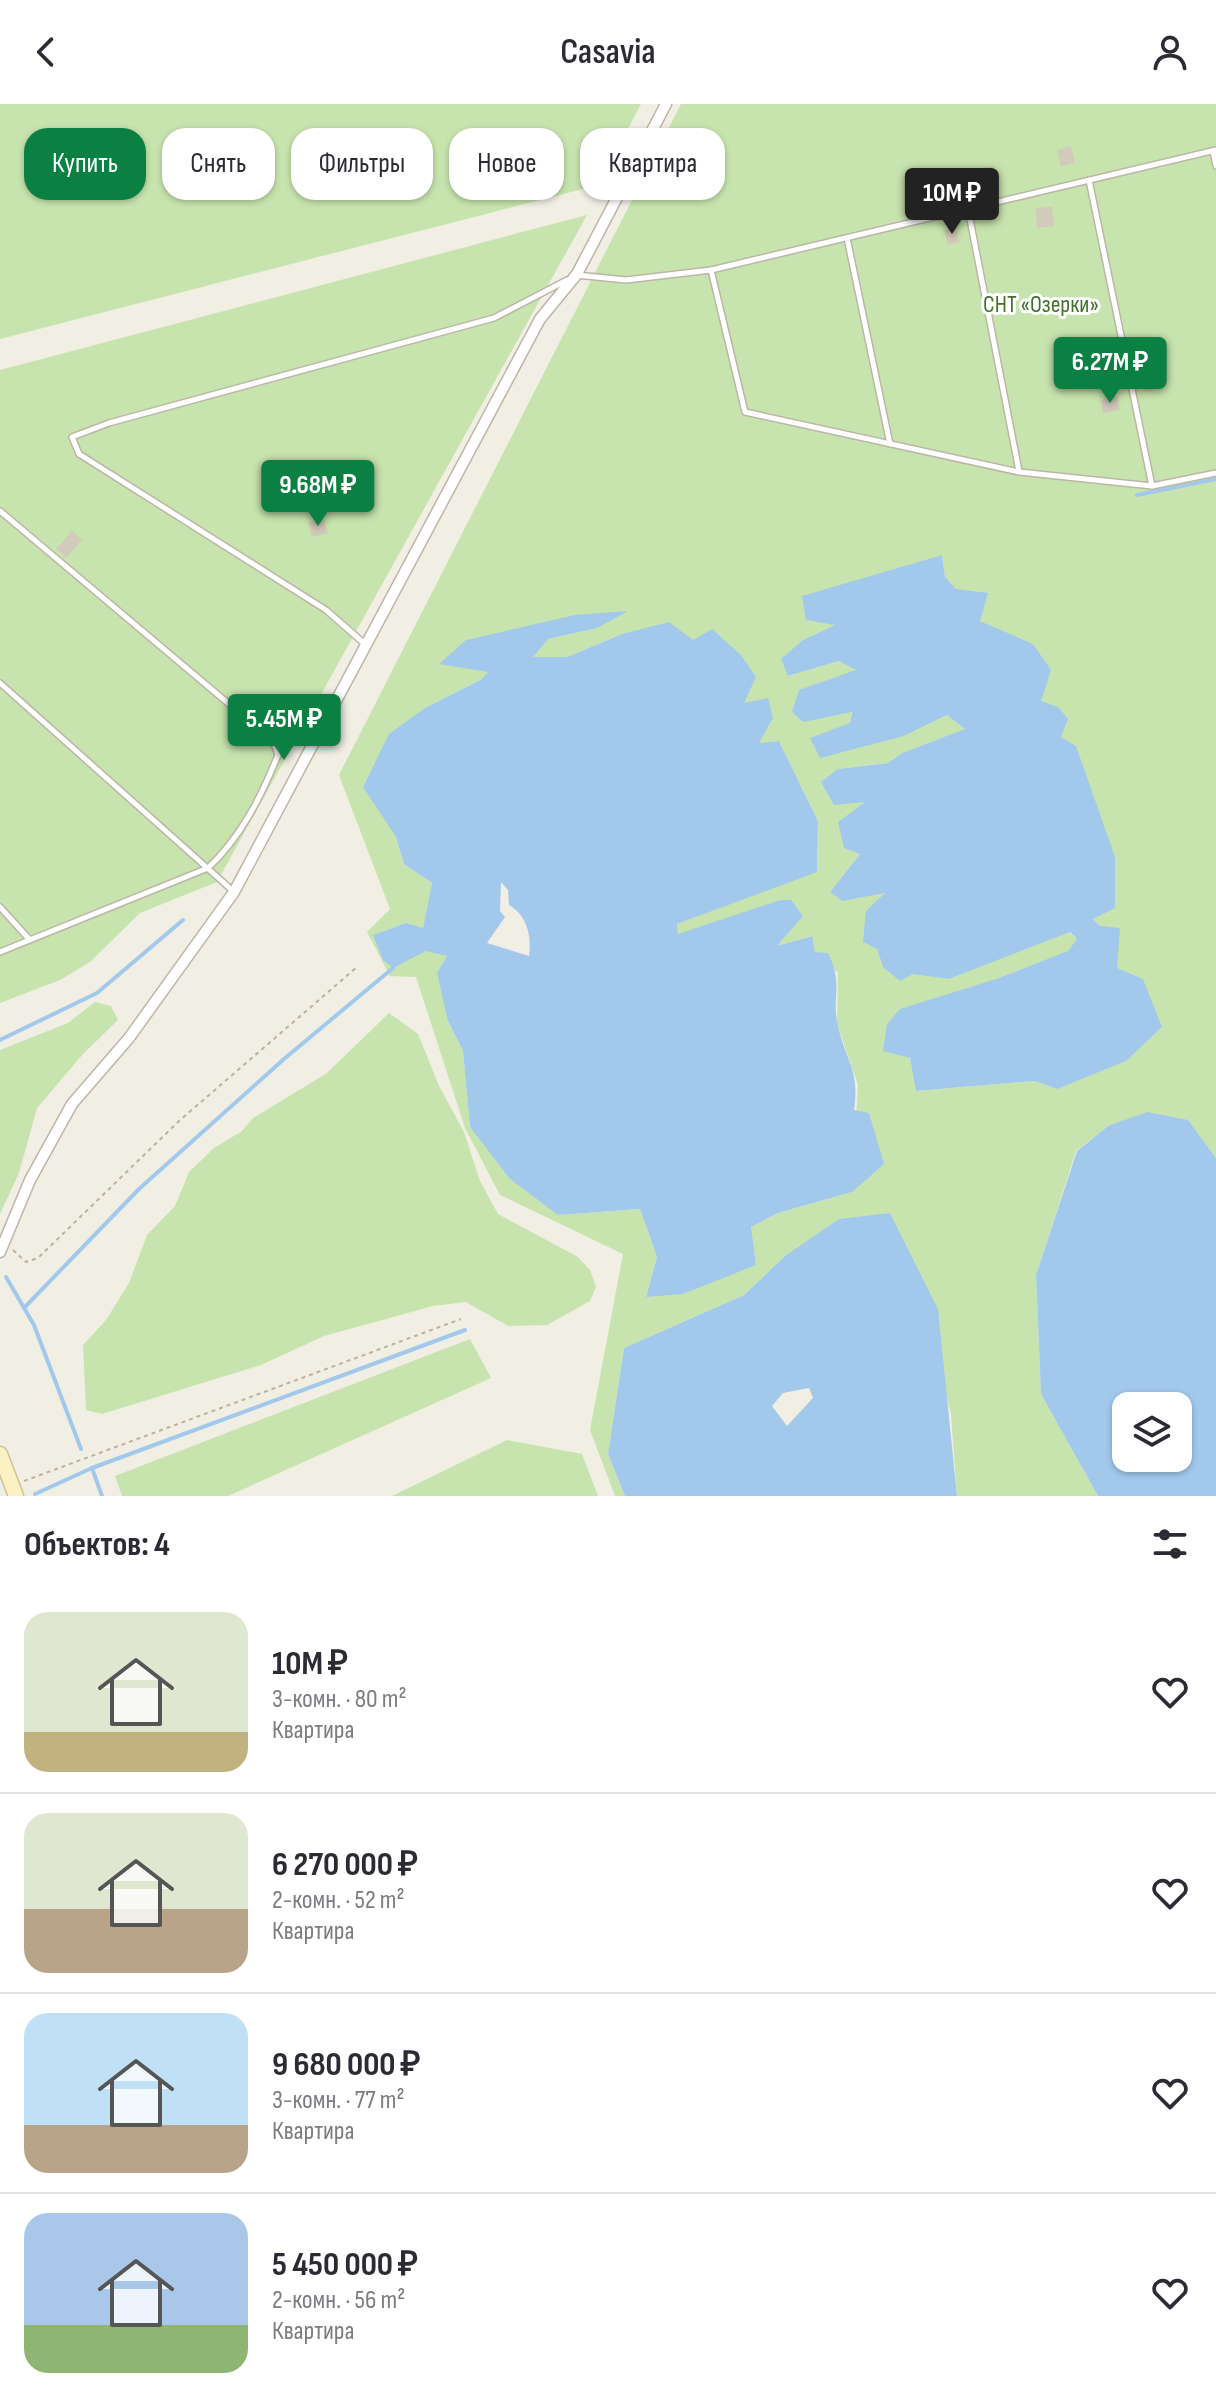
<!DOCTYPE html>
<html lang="ru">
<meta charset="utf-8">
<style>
body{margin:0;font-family:"Sofia Sans Condensed",sans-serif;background:#f2f2f3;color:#2b2b33;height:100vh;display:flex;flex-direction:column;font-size:30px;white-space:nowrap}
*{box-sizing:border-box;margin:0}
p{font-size:26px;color:#7c7c81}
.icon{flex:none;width:44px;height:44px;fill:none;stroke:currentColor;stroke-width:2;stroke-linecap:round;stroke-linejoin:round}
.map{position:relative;height:1392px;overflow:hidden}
.sheet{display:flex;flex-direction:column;background:#fff;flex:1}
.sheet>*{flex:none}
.banner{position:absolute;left:24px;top:24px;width:800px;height:72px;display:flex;gap:16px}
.buttons{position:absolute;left:1112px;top:1288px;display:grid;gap:16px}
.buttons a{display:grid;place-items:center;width:80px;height:80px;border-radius:16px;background:#fff;box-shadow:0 2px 6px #0004;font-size:40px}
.price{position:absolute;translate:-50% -68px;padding:0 18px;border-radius:8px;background:#0b8043;color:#fff;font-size:26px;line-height:52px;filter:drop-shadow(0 2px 4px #0008)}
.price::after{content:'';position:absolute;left:50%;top:48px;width:24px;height:18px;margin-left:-12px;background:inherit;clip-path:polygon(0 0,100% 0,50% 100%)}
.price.active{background:#222;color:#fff}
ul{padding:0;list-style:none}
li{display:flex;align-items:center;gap:24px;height:200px;padding:0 24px}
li+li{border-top:2px solid #e1e1e2}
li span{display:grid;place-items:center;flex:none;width:224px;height:160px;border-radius:24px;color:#555}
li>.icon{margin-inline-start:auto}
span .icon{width:96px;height:96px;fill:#fffc;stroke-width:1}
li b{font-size:34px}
h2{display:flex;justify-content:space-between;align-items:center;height:96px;padding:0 24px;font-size:34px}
.pill{padding:0 28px;border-radius:24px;background:#fff;box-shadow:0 2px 6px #0004;font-size:28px;line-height:72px}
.pill.active{background:#0b8043;color:#fff}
header{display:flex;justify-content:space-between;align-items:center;height:104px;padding:0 24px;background:#fff;font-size:36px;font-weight:600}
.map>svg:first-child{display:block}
</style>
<header><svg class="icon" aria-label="back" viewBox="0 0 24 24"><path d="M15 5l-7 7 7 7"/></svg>Casavia<svg class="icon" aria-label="person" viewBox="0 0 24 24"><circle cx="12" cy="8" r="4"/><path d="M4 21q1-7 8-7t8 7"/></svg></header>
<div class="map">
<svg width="1216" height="1392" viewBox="0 0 1216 1392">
<rect width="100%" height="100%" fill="#f1eee4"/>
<!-- green -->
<g fill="#c8e4ae" fill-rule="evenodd">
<polygon points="0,0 641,0 598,81 0,235"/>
<path d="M 681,0 L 1216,0 L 1216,1054 L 1188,1017 L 1108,1022 L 1076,1047 L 1036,1171 L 1041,1290 L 1098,1392 L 957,1392 L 951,1310 L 908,1151 L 889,1109 L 785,1152 L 744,1191 L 624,1244 L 608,1350 L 625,1392 L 615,1392 L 590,1326 L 623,1150 L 500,1091 L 465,1024 L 416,873 L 390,872 L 367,828 L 390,805 L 339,671 ZM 942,451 L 945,473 L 980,517 L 993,523 L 1061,633 L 1092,814 L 1100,822 L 1117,864 L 1057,985 L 1034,977 L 917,987 L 910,954 L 996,875 L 1069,847 L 1077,835 L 1069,828 L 949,875 L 883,863 L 877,845 L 887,788 L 830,788 L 860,750 L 866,697 L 838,665 L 888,659 L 902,649 L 966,625 L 947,611 L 904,632 L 850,619 L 857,566 L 839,557 L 788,572 L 803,536 L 837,520 L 910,461 ZM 575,511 L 597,524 L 548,535 L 532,553 L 567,553 L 622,530 L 693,536 L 744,599 L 768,595 L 758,640 L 779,637 L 818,717 L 817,767 L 677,820 L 678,831 L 780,796 L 803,812 L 776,843 L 811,832 L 815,848 L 838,869 L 837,920 L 858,981 L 852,1088 L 778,1109 L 750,1123 L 756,1160 L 646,1192 L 657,1153 L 640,1105 L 558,1111 L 470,1023 L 463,947 L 448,917 L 447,852 L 373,831 L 406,819 L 423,825 L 432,779 L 404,760 L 396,733 L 425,604 L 482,575 L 489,567 L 474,564 Z"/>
<polygon points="587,111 217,778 140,809 90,858 60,876 0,899 0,266"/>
<polygon points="95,898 111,902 118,916 83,950 37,1004 19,1069 0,1110 0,946 68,919"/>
<polygon points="389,909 418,930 439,982 464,1028 480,1077 498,1110 578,1153 590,1166 596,1183 590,1197 547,1221 508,1222 466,1198 433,1202 324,1232 261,1261 102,1310 86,1306 83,1241 106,1216 129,1179 147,1131 175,1102 189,1068 214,1044 242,1027 253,1014 327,969"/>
<polygon points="470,1235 491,1274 228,1392 122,1392 115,1372"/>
<polygon points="507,1336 582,1350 598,1392 392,1392"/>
</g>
<!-- water -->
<g fill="#a2c9ec" fill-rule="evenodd">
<polygon points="942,451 945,473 956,485 988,489 980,517 1033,540 1051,566 1041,597 1058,603 1068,615 1061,633 1076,642 1115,753 1115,804 1093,815 1100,822 1120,824 1117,864 1143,875 1162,923 1126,957 1057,985 1034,977 916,987 910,954 883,947 887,920 900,905 996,875 1068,847 1077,835 1070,828 949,875 913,870 900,877 883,863 877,845 863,838 866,807 885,789 842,797 830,788 860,750 844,744 838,718 865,698 834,701 821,678 838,665 888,659 902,649 965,625 947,611 904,632 820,654 810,634 850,619 852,608 803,618 792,608 799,586 856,566 839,557 788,572 781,555 803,536 835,521 806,516 802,492"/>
<path d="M 628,507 L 597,524 L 548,535 L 533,553 L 567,553 L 622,530 L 669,518 L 693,536 L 712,525 L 741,551 L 756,573 L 744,599 L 768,594 L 773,614 L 759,639 L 779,637 L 818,717 L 817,768 L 677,820 L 678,830 L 780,796 L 791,796 L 803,812 L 777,842 L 812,832 L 815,848 L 828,849 C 844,881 831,893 838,922 C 846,958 860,965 854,1006 L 869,1009 L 884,1060 L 852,1088 L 778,1109 L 751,1123 L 756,1161 L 683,1190 L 646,1193 L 657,1153 L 640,1105 L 558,1111 L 510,1075 L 470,1023 L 463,947 L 448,917 L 437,869 L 447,852 L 426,847 L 393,864 L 383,856 L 373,831 L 406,819 L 423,824 L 432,779 L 404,760 L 396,733 L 363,683 L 389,630 L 425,604 L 482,575 L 488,568 L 439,560 L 466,536 L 575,511 ZM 501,778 L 508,786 L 509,801 C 527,811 532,833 529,852 L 487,839 L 505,813 L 500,807 Z"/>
<path d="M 1147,1008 L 1188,1016 L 1216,1054 L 1216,1392 L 1098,1392 L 1041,1290 L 1036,1171 L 1077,1047 L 1108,1022 ZM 1126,1302 L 1178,1302 L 1178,1354 L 1126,1354 Z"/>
<path d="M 890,1109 L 938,1205 L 957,1392 L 625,1392 L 608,1350 L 624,1244 L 744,1191 L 785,1152 L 839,1115 ZM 809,1284 L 813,1294 L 787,1322 L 772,1302 L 783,1289 Z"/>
</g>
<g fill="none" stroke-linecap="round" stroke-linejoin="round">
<!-- stream -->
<g stroke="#a2c9ec" stroke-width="4">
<polyline points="1137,391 1216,375"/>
<polyline points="0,936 97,889 183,816"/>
<polyline points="6,1173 34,1221 81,1345"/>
<polyline points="24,1204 139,1085 284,955 393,864"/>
<polyline points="92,1364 102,1392"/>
<polyline points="35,1390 92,1364 465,1226"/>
</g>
</g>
<!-- building -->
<g fill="#d2caba">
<polygon points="1071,42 1075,59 1061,62 1057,46"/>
<polygon points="993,62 996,80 974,84 971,66"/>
<polygon points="917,89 920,100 907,103 904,92"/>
<polygon points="1052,103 1054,122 1037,124 1036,104"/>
<polygon points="956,123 959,138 948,141 944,126"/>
<polygon points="1157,273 1160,283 1145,288 1142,277"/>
<polygon points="1117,292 1120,306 1103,309 1101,296"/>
<polygon points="323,414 328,429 312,433 308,418"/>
<polygon points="72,427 82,436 66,454 56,445"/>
</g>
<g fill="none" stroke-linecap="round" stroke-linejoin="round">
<!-- lane casing -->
<g stroke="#bcb6a7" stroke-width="8">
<g id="lane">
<polyline points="1213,47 1216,62"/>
<polyline points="1089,76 1152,382"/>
<polyline points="968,105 1019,367"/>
<polyline points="847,134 890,340"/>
<polyline points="711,166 745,308 1019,368 1152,382 1216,369"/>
<polyline points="576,171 626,176 711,166 1216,46"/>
<path d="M 0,407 L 273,637 L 278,651 C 261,693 241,733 208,764 L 0,848"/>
<polyline points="366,541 326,506 79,350 72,333 109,319 494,214 567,176"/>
<polyline points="0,579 233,787"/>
<polyline points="0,803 29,835"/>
</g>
</g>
<!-- street casing -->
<g stroke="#bcb6a7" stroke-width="13">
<polyline id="street" points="0,1148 30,1076 72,1000 129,934 234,788 540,215 577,170 666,0"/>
</g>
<!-- secondary casing -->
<g stroke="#cfc395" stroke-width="17">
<polyline id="secondary" points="0,1350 16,1392"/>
</g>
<!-- path -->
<g stroke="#bdb299" stroke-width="2" stroke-dasharray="4 4" stroke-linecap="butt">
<polyline points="13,1146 26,1158 38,1154 179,1017 357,863"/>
<polyline points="24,1377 461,1215"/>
</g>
<!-- lane -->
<use href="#lane" stroke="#fff" stroke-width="5"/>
<!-- street -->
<use href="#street" stroke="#fff" stroke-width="10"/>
<!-- secondary -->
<use href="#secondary" stroke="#fcf1c3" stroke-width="14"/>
</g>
<g text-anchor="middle" stroke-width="6" stroke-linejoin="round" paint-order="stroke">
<!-- park labels -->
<g font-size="24" fill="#41712b" stroke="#fff">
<text x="1041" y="208">СНТ «Озерки»</text>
</g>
</g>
</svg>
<div class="buttons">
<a><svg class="icon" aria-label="layers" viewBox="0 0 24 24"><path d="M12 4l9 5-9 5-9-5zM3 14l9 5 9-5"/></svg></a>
</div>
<b class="price active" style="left:952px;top:132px">10M ₽</b>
<b class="price" style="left:1110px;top:301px">6.27M ₽</b>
<b class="price" style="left:318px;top:424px">9.68M ₽</b>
<b class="price" style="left:284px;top:658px">5.45M ₽</b>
<div class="banner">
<a class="pill active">Купить</a>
<a class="pill">Снять</a>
<a class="pill">Фильтры</a>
<a class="pill">Новое</a>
<a class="pill">Квартира</a>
</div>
</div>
<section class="sheet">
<h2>Объектов: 4<svg class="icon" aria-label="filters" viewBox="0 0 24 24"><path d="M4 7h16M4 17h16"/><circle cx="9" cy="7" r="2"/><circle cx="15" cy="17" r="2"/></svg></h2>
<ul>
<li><span style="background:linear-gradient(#dfe7d0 75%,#c2b280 0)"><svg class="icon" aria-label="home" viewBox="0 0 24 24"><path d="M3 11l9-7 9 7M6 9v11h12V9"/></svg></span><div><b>10M ₽</b><p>3-комн. · 80 m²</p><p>Квартира</p></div><svg class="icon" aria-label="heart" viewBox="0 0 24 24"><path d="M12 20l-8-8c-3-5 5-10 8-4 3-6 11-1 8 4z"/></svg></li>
<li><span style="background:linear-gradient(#dfe7d0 60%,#b9a48a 0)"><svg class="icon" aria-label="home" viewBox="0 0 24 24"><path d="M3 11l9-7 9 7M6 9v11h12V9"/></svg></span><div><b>6 270 000 ₽</b><p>2-комн. · 52 m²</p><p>Квартира</p></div><svg class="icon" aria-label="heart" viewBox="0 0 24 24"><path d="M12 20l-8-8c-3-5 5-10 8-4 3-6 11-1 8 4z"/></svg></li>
<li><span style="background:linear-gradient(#bfe0f5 70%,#b9a48a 0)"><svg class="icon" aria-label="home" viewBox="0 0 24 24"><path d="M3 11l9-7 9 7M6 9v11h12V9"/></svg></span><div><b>9 680 000 ₽</b><p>3-комн. · 77 m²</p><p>Квартира</p></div><svg class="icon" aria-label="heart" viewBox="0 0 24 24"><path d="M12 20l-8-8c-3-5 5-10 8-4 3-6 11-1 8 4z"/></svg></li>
<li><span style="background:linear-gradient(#a9c7e8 70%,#8fb573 0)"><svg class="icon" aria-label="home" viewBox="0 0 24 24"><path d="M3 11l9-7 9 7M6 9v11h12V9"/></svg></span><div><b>5 450 000 ₽</b><p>2-комн. · 56 m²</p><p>Квартира</p></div><svg class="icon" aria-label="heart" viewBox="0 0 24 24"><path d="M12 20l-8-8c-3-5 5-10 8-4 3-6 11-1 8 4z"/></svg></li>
</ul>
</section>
